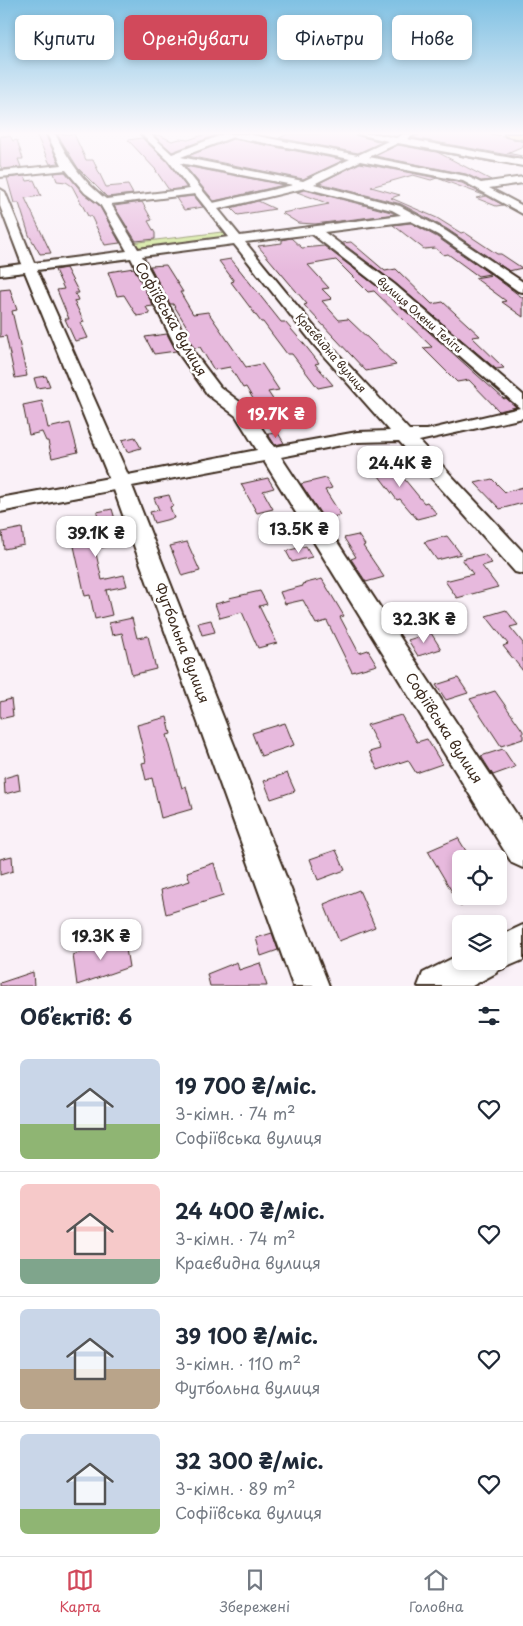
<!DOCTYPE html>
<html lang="uk">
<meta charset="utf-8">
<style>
body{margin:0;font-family:"Playpen Sans",sans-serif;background:#f2f2f3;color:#1f2937;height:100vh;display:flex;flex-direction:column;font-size:19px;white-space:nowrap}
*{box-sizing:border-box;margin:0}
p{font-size:16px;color:#747a83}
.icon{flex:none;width:28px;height:28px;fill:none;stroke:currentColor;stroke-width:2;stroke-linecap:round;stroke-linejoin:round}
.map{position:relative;height:986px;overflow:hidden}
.drawer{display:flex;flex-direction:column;background:#fff;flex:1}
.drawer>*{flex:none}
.hud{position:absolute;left:15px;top:15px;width:494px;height:45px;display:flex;gap:10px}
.fabs{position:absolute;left:452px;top:850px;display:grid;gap:10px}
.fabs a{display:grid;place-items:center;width:55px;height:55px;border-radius:8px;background:#fff;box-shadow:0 2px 8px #0003;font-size:25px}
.price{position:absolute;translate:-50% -42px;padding:0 11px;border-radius:10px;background:#fff;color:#222;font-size:16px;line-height:32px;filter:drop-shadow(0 1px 2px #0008)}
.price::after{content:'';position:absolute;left:50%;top:30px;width:15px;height:11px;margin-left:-8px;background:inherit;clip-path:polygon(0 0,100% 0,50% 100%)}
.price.current{background:#d1495b;color:#fff}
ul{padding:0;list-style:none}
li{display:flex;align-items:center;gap:15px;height:125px;padding:0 20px}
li+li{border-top:1px solid #e0e1e3}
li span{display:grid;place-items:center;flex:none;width:140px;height:100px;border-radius:8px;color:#555}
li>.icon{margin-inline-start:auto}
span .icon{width:60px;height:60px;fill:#fffc;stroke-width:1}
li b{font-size:21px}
h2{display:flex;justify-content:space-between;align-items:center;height:60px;padding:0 20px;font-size:21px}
.tag{padding:0 18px;border-radius:8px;background:#fff;box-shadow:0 2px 8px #0003;font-size:18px;line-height:45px}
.tag.current{background:#d1495b;color:#fff}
.menu{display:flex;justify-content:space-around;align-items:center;height:70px;border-top:1px solid #e0e1e3;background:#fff;font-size:14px;color:#747a83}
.menu a{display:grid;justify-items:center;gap:2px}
.menu .current{color:#d1495b}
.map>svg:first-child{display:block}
</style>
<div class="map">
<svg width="523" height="986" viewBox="0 0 523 986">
<rect width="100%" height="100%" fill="#faf1f8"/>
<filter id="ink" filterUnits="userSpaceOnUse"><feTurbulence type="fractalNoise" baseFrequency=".02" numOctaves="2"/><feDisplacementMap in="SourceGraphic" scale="10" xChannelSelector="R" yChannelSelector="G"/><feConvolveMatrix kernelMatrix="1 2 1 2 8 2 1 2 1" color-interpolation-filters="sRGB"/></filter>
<g filter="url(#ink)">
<!-- green -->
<polygon fill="#d3e89d" stroke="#87895e" points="222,232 228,238 135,250 131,243"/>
<!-- building -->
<g fill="#e7b9dd" stroke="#3b2a1e">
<polygon points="36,134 45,134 59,163 50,164"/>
<polygon points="57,134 74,134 86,160 93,160 106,187 128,185 133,194 107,197 78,168"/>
<polygon points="206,134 219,134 172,152 154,136 159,135 172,141 180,139 188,140"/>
<polygon points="288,134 351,134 382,142 358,153 279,138"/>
<polygon points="421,134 490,134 504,136 523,142 523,146 507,153 522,156 519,157 413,138"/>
<polygon points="0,136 10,136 13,141 17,140 23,159 18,159 21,167 2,169 0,165"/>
<polygon points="142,138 167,161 187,188 169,190 156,171 157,171 128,140"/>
<polygon points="233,139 344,160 303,179 188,156"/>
<polygon points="398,145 496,163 437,152 491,180 481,181 466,174 375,156"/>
<polygon points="360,163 462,183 503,205 496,206 476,198 486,196 437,178 431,180 413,175 371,187 400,195 391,198 437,218 461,233 464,232 497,254 501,254 522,268 509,271 447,229 401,204 319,183"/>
<polygon points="185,166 284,185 214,201"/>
<polygon points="65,172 84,194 99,205 120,243 105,245 91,216 88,216 72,186 66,182 57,181 54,173"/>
<polygon points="25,176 27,181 34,180 41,196 25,198 51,253 40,254 29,235 19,203 14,203 7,178"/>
<polygon points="305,190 391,212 395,214 315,224 298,223 282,213 329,204 297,192"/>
<polygon points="194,196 203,207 184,210 176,198"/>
<polygon points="258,201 275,209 238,215 231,208"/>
<polygon points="142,202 152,220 148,221 155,233 155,239 136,241 114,206"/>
<polygon points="411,223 437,237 490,274 478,276 448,254 444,255 435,248 424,249 393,225"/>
<polygon points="291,238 302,248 324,246 383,291 504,399 506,398 516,407 499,411 469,380 457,382 423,348 432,347 374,291 368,292 336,260 308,265 329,288 322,289 332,299 322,301 339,320 348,319 396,365 366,371 304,305 307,304 258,246 282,243 282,240"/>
<polygon points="351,242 385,271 396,269 432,304 443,302 480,336 472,337 504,368 496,369 395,283 342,243"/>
<polygon points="231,259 281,322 285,322 304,344 319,363 315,364 333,385 318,388 292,354 287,354 263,322 261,322 231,282 234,281 219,261"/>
<polygon points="166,265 183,292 180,292 193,314 208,312 246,367 262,364 279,390 268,392 276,404 258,407 246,387 243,388 230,367 214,370 200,347 194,348 185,331 189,330 173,304 170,304 150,266"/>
<polygon points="66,268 79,293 75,293 78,300 74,301 84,322 81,323 88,338 75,341 65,319 69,319 57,290 64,289 55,270"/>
<polygon points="134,268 153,306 146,307 150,314 137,316 124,295 117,296 108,272"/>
<polygon points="492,275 523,298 523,317 502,302 506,301 475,278"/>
<polygon points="10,289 17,310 12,311 27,376 15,378 6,336 0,337 0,290"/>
<polygon points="167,334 176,351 154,354 145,337"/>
<polygon points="46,376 50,386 37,388 34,378"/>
<polygon points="42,401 48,428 70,423 78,452 52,458 48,441 46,441 42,432 29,435 23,405"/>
<polygon points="278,433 284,443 275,445 268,434"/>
<polygon points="135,437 141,448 127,452 122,440"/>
<polygon points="387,458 424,503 427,502 437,514 417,519 400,499 397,500 376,472 370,473 362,463"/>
<polygon points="268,478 274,488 263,491 273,509 257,513 241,484"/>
<polygon points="326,478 332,488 325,490 341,515 324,519 301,484"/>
<polygon points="492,479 505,492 523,487 523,503 500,509 475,483"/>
<polygon points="169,495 173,506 170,507 174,518 154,523 150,512 159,510 154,498"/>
<polygon points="112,509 122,543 95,549 102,580 124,575 127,586 106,590 112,615 95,619 90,595 85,596 72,537 67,538 65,526 98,519 97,512"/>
<polygon points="293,516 299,526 278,532 272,521"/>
<polygon points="22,528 24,545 4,549 2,532"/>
<polygon points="358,535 365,545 363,546 384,577 366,582 351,559 356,557 344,538"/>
<polygon points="447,536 461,554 437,560 424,542"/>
<polygon points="187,542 200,571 182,576 170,546"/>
<polygon points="306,546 312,557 292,562 286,551"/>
<polygon points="484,554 492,563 482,566 498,587 457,598 445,581 473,574 462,559"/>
<polygon points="322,579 344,616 340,617 359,653 368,650 377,665 352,672 327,621 316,624 303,600 285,604 280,592 303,586 302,584"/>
<polygon points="260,591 267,604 259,606 277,643 258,648 242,612 220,618 215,604 230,600 229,598"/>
<polygon points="506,610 518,625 510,627 523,643 523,671 503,646 508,644 486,616"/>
<polygon points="132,618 137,638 148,636 156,669 132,675 122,633 112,635 109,623"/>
<polygon points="211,620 215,632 202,635 198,623"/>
<polygon points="431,633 441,649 418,656 408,640"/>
<polygon points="458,678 468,693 446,700 436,685"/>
<polygon points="495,691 523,731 523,739 501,746 470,699"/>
<polygon points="11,699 13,716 0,719 0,702"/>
<polygon points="401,715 417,742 427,739 442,764 416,773 408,760 378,770 369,752 380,749 367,725"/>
<polygon points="167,717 171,734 167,735 182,788 186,786 192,809 161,818 152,778 146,780 142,763 146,762 137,725"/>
<polygon points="285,723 294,745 261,756 252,733"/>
<polygon points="503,749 515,767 493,775 481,756"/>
<polygon points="287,773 295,791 271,799 264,781"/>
<polygon points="18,774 20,790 5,794 4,778"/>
<polygon points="458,838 471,859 461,859 461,907 428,851"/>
<polygon points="336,850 345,870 318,880 310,859"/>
<polygon points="12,856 13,871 0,875 0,859"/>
<polygon points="214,863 223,896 166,914 161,890 190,881 187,872"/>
<polygon points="359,890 375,927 339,941 324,904"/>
<polygon points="272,933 278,950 261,956 256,938"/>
<polygon points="124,937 129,967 77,985 73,955"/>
<polygon points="237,962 239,970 260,963 267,986 210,986 207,974"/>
<polygon points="33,972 34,986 0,986 0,983"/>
</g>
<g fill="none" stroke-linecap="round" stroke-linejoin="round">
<!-- minor casing -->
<g stroke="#3b2a1e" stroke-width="4">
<g id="minor">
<path d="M 47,134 L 55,134 C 70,161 81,180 106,199 L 190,189 L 168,160 L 141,134 L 150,134 L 172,154 L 224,134 L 247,134 L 358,155 L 388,141 L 358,134 L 377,134 L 396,138 L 404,134 L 415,134 L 407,139 L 523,160 L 523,166 L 398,143 L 369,157 L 466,176 L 481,183 L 523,177 L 523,183 L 489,188 L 523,206 L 523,214 L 463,181 L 360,161 L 314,184 L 400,206 L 446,231 L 523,282 L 523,292 L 518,291 L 438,235 L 411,221 L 324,232 L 394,284 L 523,395 L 523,418 L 419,441 L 523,552 L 523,574 L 515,572 L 399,441 L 357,442 L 281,457 L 523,824 L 523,868 L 512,863 L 264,461 L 132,486 L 329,986 L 293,986 L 114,490 L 0,512 L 0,498 L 109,478 L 25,272 L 0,275 L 0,267 L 22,264 L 0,206 L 0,189 L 5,192 L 34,263 L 127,251 L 100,204 L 85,193 L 66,170 L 0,177 L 0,171 L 62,165 ZM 233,137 L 350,159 L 303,181 L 181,157 ZM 180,163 L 293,185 L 213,203 ZM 305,188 L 392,210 L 401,215 L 240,236 L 218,209 ZM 195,194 L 229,237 L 138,249 L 111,204 ZM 312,234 L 384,290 L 520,408 L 427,430 L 409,430 L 325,340 L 245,242 ZM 234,244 L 315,346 L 390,431 L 357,432 L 274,447 L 249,409 L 220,387 L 195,354 L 142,256 ZM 131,258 L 180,355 L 208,395 L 236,416 L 257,450 L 128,475 L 37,270 Z"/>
<polygon points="523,925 523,960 497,971 496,973 472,986 418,986 423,973 461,954 461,961 499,961 499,936"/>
</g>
</g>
<!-- major casing -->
<g stroke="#3b2a1e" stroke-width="4">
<polygon id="major" points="505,134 523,134 523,139 506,136"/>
</g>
<!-- minor -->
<use href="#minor" fill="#fff" fill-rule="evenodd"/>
<!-- major -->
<use href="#major" fill="#fddf80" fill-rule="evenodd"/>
</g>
</g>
<!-- sky -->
<linearGradient id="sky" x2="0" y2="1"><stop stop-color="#80c1e3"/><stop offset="0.49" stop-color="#fdf9fc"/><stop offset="1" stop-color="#fdf9fc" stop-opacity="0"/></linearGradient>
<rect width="523" height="272" fill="url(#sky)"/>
<g text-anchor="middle" stroke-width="5" stroke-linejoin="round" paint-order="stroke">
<!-- far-street labels -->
<g font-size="11" fill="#3b2a1e" stroke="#fff">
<text transform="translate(420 315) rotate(41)" y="4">вулиця Олени Теліги</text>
<text transform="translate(331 353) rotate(49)" y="4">Краєвидна вулиця</text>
</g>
<!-- street labels -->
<g font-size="14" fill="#3b2a1e" stroke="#fff">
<text transform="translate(171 319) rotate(60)" y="5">Софіївська вулиця</text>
<text transform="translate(182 643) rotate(69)" y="5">Футбольна вулиця</text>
<text transform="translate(444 728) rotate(57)" y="5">Софіївська вулиця</text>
</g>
</g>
</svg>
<div class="fabs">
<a><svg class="icon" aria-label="locate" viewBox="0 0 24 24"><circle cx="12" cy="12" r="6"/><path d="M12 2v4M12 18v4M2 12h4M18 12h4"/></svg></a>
<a><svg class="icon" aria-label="layers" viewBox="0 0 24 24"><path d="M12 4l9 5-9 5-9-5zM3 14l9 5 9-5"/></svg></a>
</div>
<b class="price current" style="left:276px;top:439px">19.7K ₴</b>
<b class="price" style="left:400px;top:488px">24.4K ₴</b>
<b class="price" style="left:299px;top:554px">13.5K ₴</b>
<b class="price" style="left:96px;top:558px">39.1K ₴</b>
<b class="price" style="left:424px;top:644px">32.3K ₴</b>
<b class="price" style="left:101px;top:961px">19.3K ₴</b>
<div class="hud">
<a class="tag">Купити</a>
<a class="tag current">Орендувати</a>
<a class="tag">Фільтри</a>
<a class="tag">Нове</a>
</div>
</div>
<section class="drawer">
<h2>Об’єктів: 6<svg class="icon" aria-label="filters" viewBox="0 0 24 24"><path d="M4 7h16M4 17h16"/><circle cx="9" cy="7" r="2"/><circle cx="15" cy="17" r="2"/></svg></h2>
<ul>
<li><span style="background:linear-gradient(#c9d6e8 65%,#8fb573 0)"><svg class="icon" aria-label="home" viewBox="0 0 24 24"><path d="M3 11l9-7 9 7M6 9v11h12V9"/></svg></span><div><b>19 700 ₴/міс.</b><p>3-кімн. · 74 m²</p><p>Софіївська вулиця</p></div><svg class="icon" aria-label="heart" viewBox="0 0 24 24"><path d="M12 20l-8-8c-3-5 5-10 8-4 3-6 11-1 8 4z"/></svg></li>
<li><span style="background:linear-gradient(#f6c9c9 75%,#7fa58c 0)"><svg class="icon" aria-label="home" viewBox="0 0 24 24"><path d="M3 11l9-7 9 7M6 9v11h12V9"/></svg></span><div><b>24 400 ₴/міс.</b><p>3-кімн. · 74 m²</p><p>Краєвидна вулиця</p></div><svg class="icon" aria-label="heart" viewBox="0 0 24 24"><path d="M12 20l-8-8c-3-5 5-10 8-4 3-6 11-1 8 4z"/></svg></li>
<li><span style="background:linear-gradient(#c9d6e8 60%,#b9a48a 0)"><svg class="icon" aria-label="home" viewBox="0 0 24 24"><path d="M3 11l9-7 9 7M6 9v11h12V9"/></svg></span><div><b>39 100 ₴/міс.</b><p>3-кімн. · 110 m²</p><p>Футбольна вулиця</p></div><svg class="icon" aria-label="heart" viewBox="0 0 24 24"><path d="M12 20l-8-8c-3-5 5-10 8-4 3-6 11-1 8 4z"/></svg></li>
<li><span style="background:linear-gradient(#c9d6e8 75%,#8fb573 0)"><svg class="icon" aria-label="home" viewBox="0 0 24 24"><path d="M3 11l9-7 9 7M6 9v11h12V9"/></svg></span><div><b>32 300 ₴/міс.</b><p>3-кімн. · 89 m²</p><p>Софіївська вулиця</p></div><svg class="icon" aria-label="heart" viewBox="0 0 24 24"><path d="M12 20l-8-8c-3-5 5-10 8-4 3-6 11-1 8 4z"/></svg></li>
</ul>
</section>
<nav class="menu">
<a class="current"><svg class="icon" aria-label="map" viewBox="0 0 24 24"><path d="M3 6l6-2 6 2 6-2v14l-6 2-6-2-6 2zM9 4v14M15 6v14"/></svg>Карта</a>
<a><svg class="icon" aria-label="saved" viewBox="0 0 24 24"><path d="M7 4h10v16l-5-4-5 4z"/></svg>Збережені</a>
<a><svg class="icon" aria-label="home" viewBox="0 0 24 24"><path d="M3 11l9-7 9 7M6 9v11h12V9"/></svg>Головна</a>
</nav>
